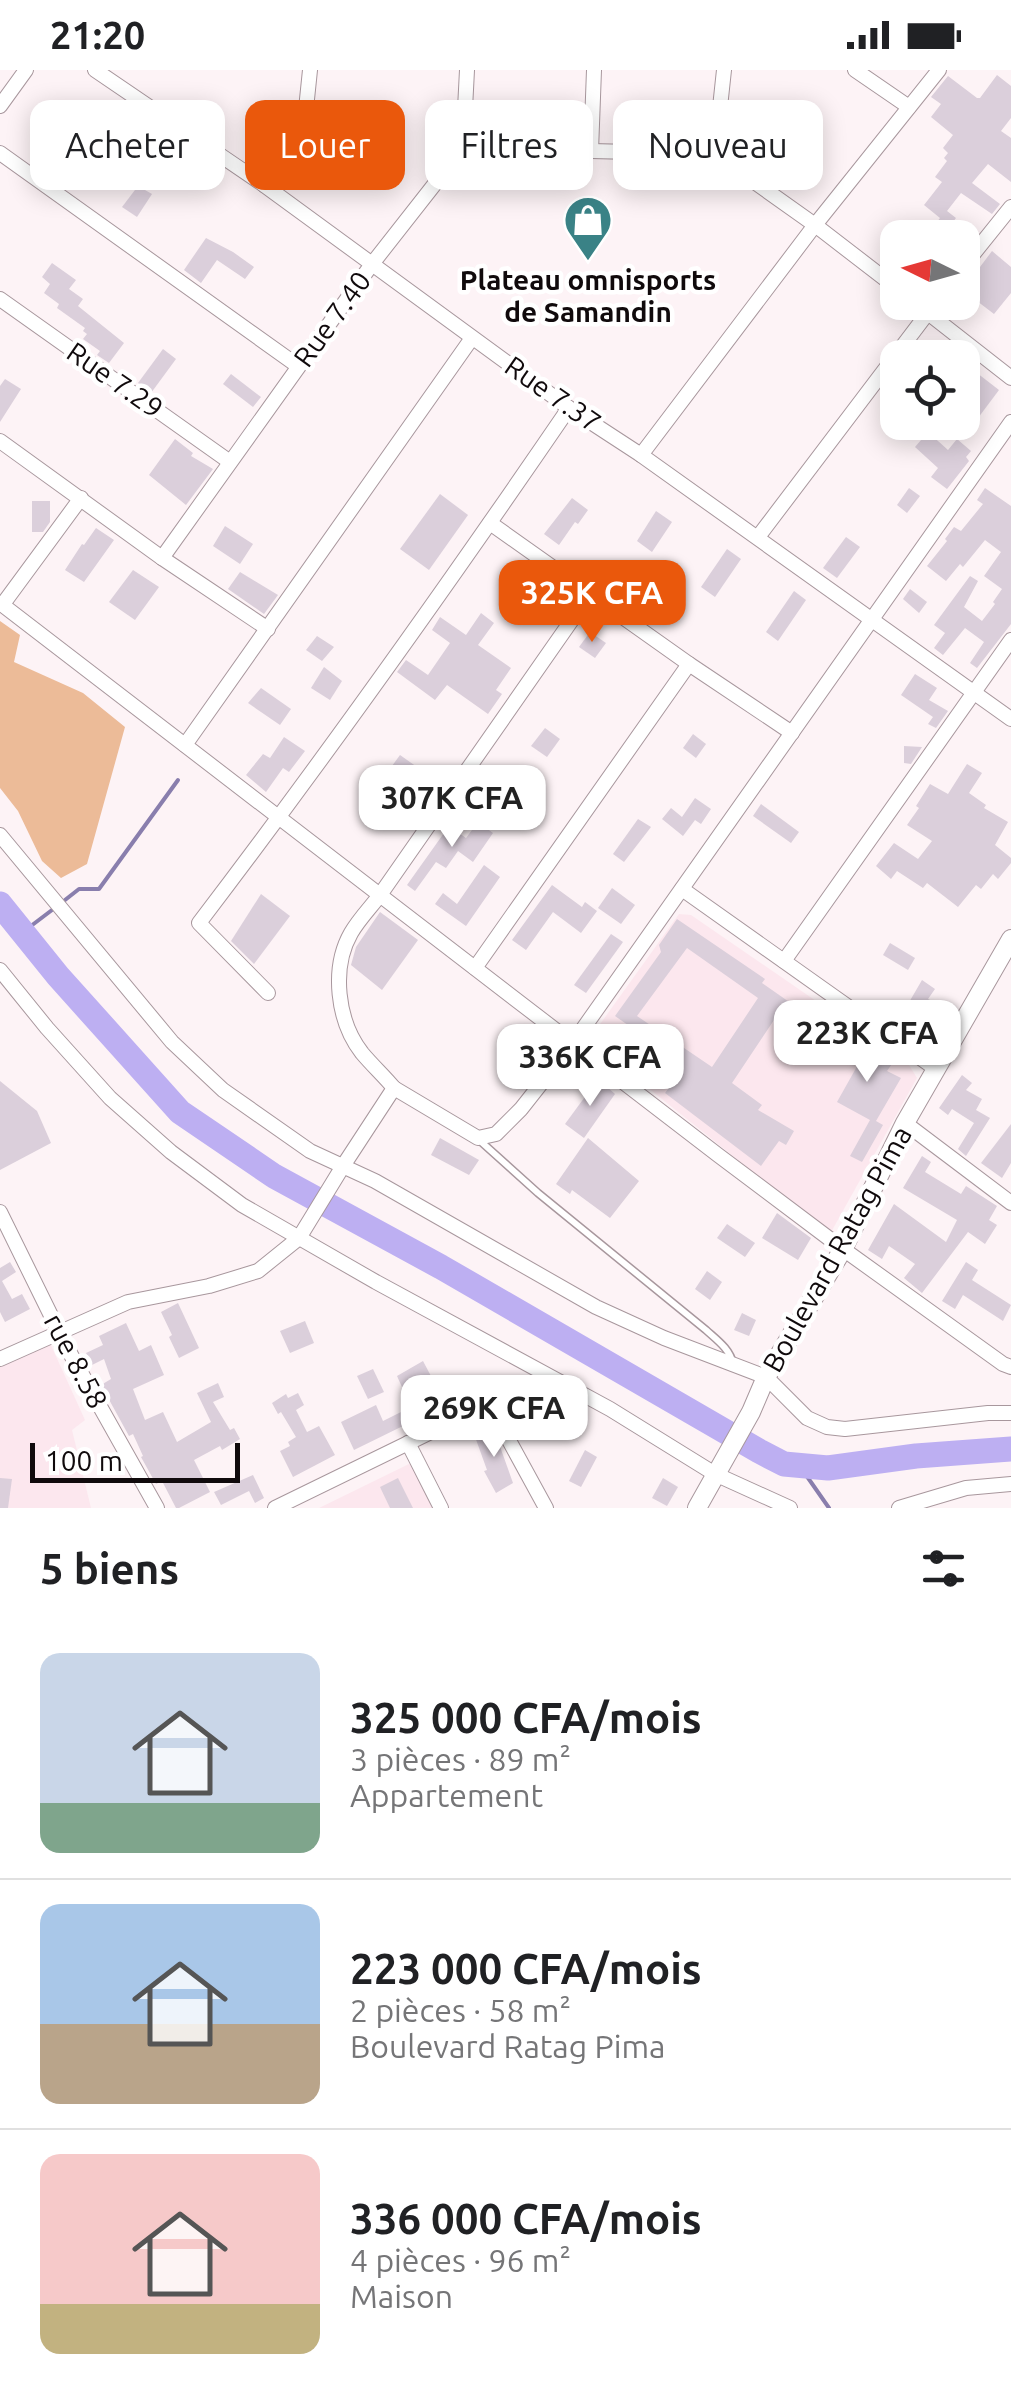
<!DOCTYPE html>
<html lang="fr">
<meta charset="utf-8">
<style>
body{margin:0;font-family:Ubuntu,sans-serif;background:#f6f6f6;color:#202124;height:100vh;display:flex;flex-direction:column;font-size:38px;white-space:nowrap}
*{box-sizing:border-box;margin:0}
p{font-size:32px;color:#757577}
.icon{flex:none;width:55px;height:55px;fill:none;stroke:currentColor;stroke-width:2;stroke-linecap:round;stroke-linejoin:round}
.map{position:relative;height:1438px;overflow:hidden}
.panel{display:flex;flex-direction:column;background:#fff;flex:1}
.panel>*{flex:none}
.guide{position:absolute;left:30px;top:30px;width:952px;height:90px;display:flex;gap:20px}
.needle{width:65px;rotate:275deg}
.controls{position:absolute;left:880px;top:150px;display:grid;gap:20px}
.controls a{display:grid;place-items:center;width:100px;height:100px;border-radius:20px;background:#fff;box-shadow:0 5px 25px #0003;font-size:50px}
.scale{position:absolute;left:30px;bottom:25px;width:210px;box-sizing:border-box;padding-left:10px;border:5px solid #100a0c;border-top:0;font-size:28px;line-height:35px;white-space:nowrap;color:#100a0c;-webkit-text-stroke:8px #fff;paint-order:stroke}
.price{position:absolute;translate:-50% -85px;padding:0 22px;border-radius:20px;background:#fff;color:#222;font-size:32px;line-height:65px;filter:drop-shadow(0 2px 5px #0008)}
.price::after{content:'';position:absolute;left:50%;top:60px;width:30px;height:22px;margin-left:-15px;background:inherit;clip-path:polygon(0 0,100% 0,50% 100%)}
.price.active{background:#ea580c;color:#fff}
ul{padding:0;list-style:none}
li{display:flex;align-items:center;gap:30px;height:250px;padding:0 40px}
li+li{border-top:2px solid #e0e0e0}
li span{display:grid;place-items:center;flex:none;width:280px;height:200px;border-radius:20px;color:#555}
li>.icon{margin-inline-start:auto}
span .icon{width:120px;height:120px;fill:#fffc;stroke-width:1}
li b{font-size:42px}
h2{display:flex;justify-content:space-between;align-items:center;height:120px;padding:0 40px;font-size:42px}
.tag{padding:0 35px;border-radius:20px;background:#fff;box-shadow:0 5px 25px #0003;font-size:35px;line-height:90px}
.tag.active{background:#ea580c;color:#fff}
.status{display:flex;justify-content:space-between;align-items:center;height:70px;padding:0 50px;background:#fff;direction:ltr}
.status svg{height:28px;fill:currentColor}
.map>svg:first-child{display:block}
</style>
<div class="status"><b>21:20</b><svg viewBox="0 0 49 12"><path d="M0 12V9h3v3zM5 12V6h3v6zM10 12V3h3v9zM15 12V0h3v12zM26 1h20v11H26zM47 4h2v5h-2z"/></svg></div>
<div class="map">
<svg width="1011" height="1438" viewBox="0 0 1011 1438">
<rect width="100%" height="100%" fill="#fdf3f6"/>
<!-- built -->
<g fill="#fce7ee">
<polygon points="679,844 691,845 909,995 917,1008 830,1164 596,976 593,964"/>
<polygon points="49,1271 85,1350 72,1360 91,1438 0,1438 0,1296"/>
<polygon points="411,1393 433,1438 319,1438"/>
</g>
<!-- green -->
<polygon fill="#ecbb98" points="0,551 20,565 14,592 83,623 125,657 87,794 61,808 42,791 18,741 0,718"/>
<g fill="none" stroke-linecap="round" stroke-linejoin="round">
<!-- stream -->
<g stroke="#897ead" stroke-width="4">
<polyline points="65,830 79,819 99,819 178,710"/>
<polyline points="23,862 52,840"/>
<polyline points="799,1395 829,1438"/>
</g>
<!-- river -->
<polyline stroke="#bdaff2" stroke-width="25" points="0,834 58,906 180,1042 274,1106 441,1197 759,1381 784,1394 828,1398 916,1386 1011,1379"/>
</g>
<!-- building -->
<g fill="#dbcfdb" fill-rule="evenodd">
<polygon points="997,5 1011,16 1011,48 1001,61 1011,68 1011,112 988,94 972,113 1000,134 992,144 961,123 947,141 956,148 949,157 954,160 948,168 925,168 940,148 924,135 942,112 935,107 947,91 944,88 948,83 943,78 953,65 931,47 941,34 931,27 948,6 977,28 980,28"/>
<polygon points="51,31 71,45 53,71 33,57"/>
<polygon points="89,80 104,91 96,102 81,91"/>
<polygon points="138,116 152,124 137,147 122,137"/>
<polygon points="206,168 233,182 254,197 245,209 217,190 201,213 184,200"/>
<polygon points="992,181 1011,197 1011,223 994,244 977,231 975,233 973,232 962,247 946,235 947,232 962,232 962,221"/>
<polygon points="52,193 76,210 69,219 83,229 78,236 124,273 109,293 97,285 100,281 83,269 87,264 83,261 85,258 57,238 59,234 44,223 50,214 42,207"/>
<polygon points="163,279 176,289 151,323 138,313"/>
<polygon points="977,303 999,320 972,356 962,348 969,338 962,333 962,320"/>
<polygon points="231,304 261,327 253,337 223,314"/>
<polygon points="5,309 21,319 0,352 0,316"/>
<polygon points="928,362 948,380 957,369 971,381 966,387 969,391 947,419 931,407 938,398 915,377"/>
<polygon points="175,369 193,383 191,386 213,399 186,435 149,405"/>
<polygon points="909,418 920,426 907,443 897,435"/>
<polygon points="985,418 1011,436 1011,554 977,598 970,593 984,572 965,558 943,585 934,578 945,563 934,555 970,506 978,511 964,537 982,551 995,534 993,532 1002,519 984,506 1001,482 985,470 963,497 960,494 946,511 927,496 947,471 945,469 954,457 961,461 983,434 977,430"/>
<polygon points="440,424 468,445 429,500 400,479"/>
<polygon points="572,428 588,440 578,454 575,452 559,475 544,464"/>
<polygon points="32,431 50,431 50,452 43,462 32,462"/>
<polygon points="656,441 672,452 652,482 637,471"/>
<polygon points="225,456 253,474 240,494 213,476"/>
<polygon points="96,458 114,470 84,512 65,500 82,474 84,475"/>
<polygon points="846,467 860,477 837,508 823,498"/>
<polygon points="727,479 741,489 715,527 701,517"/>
<polygon points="133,500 159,517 135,550 109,532"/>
<polygon points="240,502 278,525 264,544 228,519"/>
<polygon points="910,519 927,532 919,543 903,529"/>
<polygon points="794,521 806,530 778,571 766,562"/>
<polygon points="481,543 494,553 478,575 511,598 496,620 502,624 488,644 447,615 435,630 397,602 406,590 428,605 450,573 432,560 440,547 466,565"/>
<polygon points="590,562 606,573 595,588 579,577"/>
<polygon points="317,566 334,577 322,591 306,580"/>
<polygon points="324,597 342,611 330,630 311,618"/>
<polygon points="915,604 937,618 929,630 948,641 936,658 928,654 933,647 901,625"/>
<polygon points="261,618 291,639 280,655 248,633"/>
<polygon points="545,658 560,669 547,687 531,676"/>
<polygon points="693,664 706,674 696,688 683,678"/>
<polygon points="284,667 305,681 289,702 283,698 266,722 246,705 263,684 270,688"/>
<polygon points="904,676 922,677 911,694 904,693"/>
<polygon points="400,685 441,714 433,725 392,696"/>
<polygon points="967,694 982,703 969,723 986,735 984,738 1008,752 995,775 1011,788 1011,793 998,809 993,804 981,819 976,815 958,837 927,813 923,818 897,801 891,809 876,796 894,773 918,789 932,771 907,755 919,738 916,736 930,714 948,724"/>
<polygon points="695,728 711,739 701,754 695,750 683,766 662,749 671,738 682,747"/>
<polygon points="761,734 799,762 791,773 753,746"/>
<polygon points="638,749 651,757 624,792 613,784"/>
<polygon points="478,752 493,763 473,792 458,781 446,798 436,792 415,821 407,815 449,756 466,768"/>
<polygon points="484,795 500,807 466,856 435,834 443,823 457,834"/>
<polygon points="552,815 582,837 585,832 597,841 581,863 553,842 526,880 512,870"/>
<polygon points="612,818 635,835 621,854 598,838"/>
<polygon points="261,824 290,846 254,894 231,871"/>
<polygon points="380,842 418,870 382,920 351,895 356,877"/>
<path d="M 677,849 L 765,909 L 762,913 L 825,957 L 813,974 L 776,947 L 732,1013 L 762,1035 L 758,1040 L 794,1061 L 786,1075 L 779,1071 L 761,1096 L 665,1023 L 682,1001 L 631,965 L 635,960 L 615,946 L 661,882 L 659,875 ZM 687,878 L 758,928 L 712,997 L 637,946 Z"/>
<polygon points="611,864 623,872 586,923 574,915"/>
<polygon points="890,873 915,888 908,900 883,885"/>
<polygon points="922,910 935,919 928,929 930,930 928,933 942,943 932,957 904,941"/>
<polygon points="837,951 857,964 858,962 896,988 887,1001 901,1008 876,1051 883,1055 862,1092 850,1086 870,1050 837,1032 860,991 846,981 851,973 831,959"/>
<polygon points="962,1005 972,1013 966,1020 982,1029 976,1040 990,1048 966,1086 958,1079 974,1053 952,1039 948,1045 939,1038"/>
<polygon points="598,1009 615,1024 584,1068 565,1054"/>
<polygon points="0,1011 37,1041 51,1073 0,1100"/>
<polygon points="1011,1054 1011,1093 1002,1108 981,1093"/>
<polygon points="440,1068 479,1090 469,1105 431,1085"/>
<polygon points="588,1068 639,1111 610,1148 572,1120 570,1124 556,1114"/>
<polygon points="922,1086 931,1092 925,1102 961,1124 966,1116 997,1136 989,1150 997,1155 985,1174 968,1162 922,1223 904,1208 915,1194 889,1176 882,1189 868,1180 894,1134 946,1172 957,1150 903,1118"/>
<polygon points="777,1143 811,1168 798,1190 762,1168"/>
<polygon points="727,1154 755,1173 745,1187 717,1168"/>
<polygon points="10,1192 16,1202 2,1211 12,1229 22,1224 30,1239 5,1252 0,1242 0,1198"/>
<polygon points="966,1192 978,1200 972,1210 1011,1235 1003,1251 963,1225 955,1239 942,1231"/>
<polygon points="707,1201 722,1212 710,1230 695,1219"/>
<polygon points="178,1233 199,1278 179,1288 169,1267 172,1265 161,1242"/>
<polygon points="742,1243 756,1250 749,1266 734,1260"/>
<polygon points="305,1251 314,1273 290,1283 280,1261"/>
<polygon points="126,1253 139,1281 151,1275 164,1305 133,1319 145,1350 163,1342 177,1372 211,1352 197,1323 218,1313 224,1327 213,1332 230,1360 234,1358 240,1369 222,1380 220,1376 194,1390 210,1422 179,1438 176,1438 162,1411 156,1414 141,1387 143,1386 133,1364 129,1366 101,1315 111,1309 104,1289 92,1295 86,1283 103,1275 99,1266"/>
<polygon points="423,1291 442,1327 423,1336 430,1348 409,1357 407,1354 354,1380 341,1352 376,1335 383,1351 411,1337 397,1306"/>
<polygon points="373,1299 384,1322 368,1329 357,1306"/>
<polygon points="298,1323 304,1335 296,1340 307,1362 319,1356 335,1385 293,1407 280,1381 290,1376 288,1372 296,1367 281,1342 278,1344 272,1333 286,1324 288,1328"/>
<polygon points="493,1357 513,1413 496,1423 484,1401 487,1400 474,1364"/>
<polygon points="585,1380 597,1387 581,1417 569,1411"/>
<polygon points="253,1405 264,1428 255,1433 249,1421 221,1435 214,1422"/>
<polygon points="0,1408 12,1409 8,1438 0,1438"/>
<polygon points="398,1408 413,1438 390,1438 380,1417"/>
<polygon points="663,1408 678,1417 667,1436 652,1428"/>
</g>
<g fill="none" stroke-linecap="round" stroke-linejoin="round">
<!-- service casing -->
<g stroke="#a8979d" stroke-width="9">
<path id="service" d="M 478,1069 L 538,1123 L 706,1260 C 717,1270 730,1279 733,1294"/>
</g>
<!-- minor casing -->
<g stroke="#a8979d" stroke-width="16">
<g id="minor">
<polyline points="95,0 264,115 569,338 641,385 1011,649"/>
<polyline points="855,0 909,37"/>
<polyline points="0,36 26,0"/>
<polyline points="463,78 715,84 815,155 898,219"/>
<polyline points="591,81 594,0"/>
<polyline points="0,83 298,296"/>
<polyline points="715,84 724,0"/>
<polyline points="264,115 301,52 306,39 310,0"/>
<polyline points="962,198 1011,137"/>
<polyline points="0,229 230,392"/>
<polyline points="914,232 1011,308"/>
<polyline points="0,371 162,488 268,559"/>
<polyline points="641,385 815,155 939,0"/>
<polyline points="490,453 689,594 792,663"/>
<polyline points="758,467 936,232"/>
<polyline points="162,488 372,194 463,78 467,0"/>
<polyline points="0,533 718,1085 843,1179 1003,1294 1011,1297"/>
<polyline points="3,534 81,428"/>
<polyline points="185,675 472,268"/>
<polyline points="0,765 172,972 223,1020 310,1081 375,1111 596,1237 664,1268 766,1307 807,1348 827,1357 845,1359 988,1343 1011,1343"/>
<polyline points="682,819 936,999"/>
<polyline points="784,891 1011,570"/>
<polyline points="475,898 689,594"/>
<polyline points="0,900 47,958 110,1028 171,1082 242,1135 376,1212 610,1339 715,1404 790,1438"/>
<path d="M 268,923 L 199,853 C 327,685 450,512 569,338"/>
<path d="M 394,1018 C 384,1006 372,995 362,983 C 337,951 331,898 351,863 C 359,849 371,837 380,825 L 590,524"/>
<polyline points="905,1053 1011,1133"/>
<polyline points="0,1142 66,1276 157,1438"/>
<polyline points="0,1289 128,1232 209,1216 258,1201 299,1168 343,1096 394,1018 478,1068 496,1064 521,1039 573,973 1011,352"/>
<polyline points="408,1373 441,1438"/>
<polyline points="275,1438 482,1337 501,1340 505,1363 546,1438"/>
<polyline points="899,1438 966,1418 1011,1414"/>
</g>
</g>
<!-- tertiary casing -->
<g stroke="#a8979d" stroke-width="20">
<polyline id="tertiary" points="697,1438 751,1342 766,1307 843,1179 905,1053 1011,869"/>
</g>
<!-- service -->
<use href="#service" stroke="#fff" stroke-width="6"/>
<!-- minor -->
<use href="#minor" stroke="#fff" stroke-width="14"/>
<!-- tertiary -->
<use href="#tertiary" stroke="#fff" stroke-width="18"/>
</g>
<!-- icons -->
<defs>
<g id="shop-pin" transform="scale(2.5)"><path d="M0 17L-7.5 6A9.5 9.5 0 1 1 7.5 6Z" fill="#3a8286" stroke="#fff"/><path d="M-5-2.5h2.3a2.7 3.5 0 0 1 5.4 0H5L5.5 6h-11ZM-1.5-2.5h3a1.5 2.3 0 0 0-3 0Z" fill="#fff"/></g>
</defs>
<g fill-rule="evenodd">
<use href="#shop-pin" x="588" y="150"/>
</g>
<g text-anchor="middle" stroke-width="9" stroke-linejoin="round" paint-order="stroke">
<!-- poi labels -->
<g font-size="28" font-weight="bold" fill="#100a0c" stroke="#fff">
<text x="588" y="220">Plateau omnisports<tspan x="588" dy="32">de Samandin</tspan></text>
</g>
<!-- street labels -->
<g font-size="28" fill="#100a0c" stroke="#fff">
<text transform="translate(332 249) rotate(-54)" y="10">Rue 7.40</text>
<text transform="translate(115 310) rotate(35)" y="10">Rue 7.29</text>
<text transform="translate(553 324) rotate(35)" y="10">Rue 7.37</text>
<text transform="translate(837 1179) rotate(-61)" y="10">Boulevard Ratag Pima</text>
<text transform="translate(76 1291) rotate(62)" y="10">rue 8.58</text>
</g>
</g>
</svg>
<div class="controls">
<a><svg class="needle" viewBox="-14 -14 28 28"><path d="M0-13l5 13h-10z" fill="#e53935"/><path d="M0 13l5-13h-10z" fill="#757577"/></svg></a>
<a><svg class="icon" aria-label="locate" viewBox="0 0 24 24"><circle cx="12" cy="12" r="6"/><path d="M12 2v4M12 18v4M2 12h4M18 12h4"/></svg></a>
</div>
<div class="scale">100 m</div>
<b class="price active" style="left:592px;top:575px">325K CFA</b>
<b class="price" style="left:452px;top:780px">307K CFA</b>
<b class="price" style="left:867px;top:1015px">223K CFA</b>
<b class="price" style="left:590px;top:1039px">336K CFA</b>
<b class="price" style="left:494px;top:1390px">269K CFA</b>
<div class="guide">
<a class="tag">Acheter</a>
<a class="tag active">Louer</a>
<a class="tag">Filtres</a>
<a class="tag">Nouveau</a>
</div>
</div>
<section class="panel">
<h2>5 biens<svg class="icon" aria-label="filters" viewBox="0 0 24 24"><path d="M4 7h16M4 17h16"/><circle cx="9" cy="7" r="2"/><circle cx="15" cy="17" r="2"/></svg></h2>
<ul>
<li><span style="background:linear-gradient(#c9d6e8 75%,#7fa58c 0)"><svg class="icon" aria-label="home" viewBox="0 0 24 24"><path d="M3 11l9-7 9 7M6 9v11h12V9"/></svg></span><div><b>325 000 CFA/mois</b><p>3 pièces · 89 m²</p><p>Appartement</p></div></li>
<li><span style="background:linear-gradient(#a9c7e8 60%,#b9a48a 0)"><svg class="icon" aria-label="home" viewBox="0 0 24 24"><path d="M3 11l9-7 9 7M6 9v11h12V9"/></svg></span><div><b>223 000 CFA/mois</b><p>2 pièces · 58 m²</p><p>Boulevard Ratag Pima</p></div></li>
<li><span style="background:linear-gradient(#f6c9c9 75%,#c2b280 0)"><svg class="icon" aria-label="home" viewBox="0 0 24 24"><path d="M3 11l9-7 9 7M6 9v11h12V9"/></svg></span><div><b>336 000 CFA/mois</b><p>4 pièces · 96 m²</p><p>Maison</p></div></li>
</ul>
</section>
